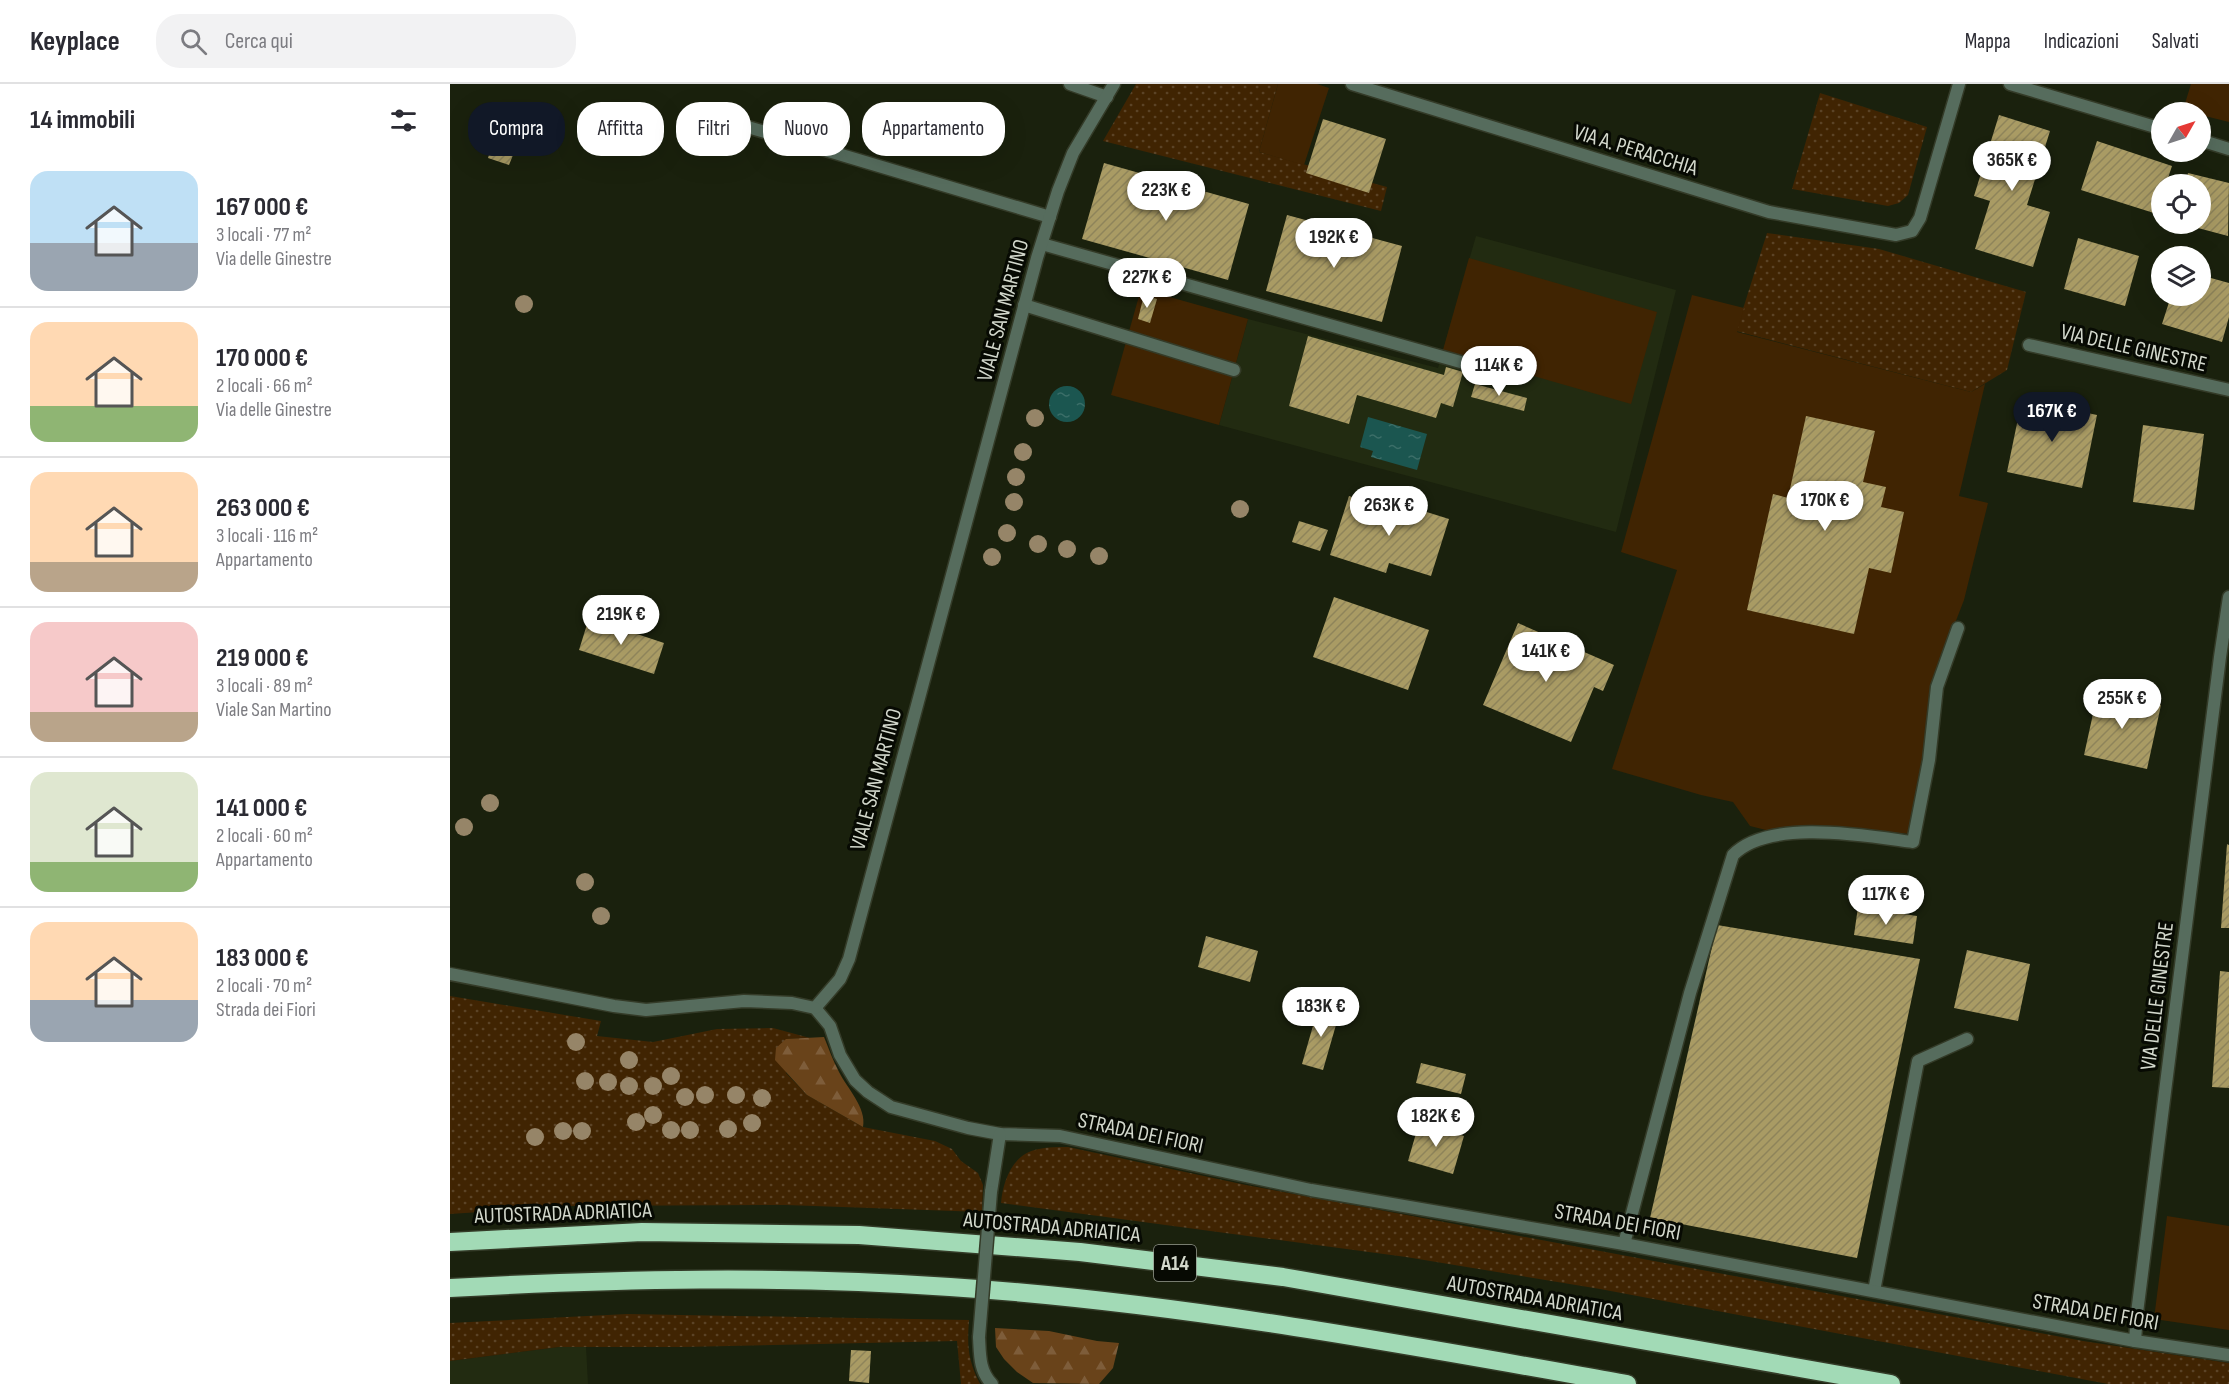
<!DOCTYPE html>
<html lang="it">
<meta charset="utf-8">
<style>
body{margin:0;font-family:"Sofia Sans Condensed",sans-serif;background:#f2f2f3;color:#2b2b33;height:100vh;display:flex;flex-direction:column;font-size:22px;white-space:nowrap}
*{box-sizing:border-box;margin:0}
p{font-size:20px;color:#7c7c81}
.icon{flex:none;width:33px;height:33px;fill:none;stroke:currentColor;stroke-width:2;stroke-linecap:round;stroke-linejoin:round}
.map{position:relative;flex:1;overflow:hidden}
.panel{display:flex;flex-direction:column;background:#fff;width:450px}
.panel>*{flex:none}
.hud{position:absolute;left:18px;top:18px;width:570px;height:54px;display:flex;gap:12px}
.needle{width:39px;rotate:51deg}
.fabs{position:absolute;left:1701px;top:18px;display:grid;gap:12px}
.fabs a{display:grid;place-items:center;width:60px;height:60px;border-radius:50%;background:#fff;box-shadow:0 6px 24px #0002;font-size:30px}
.price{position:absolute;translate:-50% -51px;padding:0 14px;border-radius:21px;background:#fff;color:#222;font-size:20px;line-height:39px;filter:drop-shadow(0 2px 3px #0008)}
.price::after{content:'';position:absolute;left:50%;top:36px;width:18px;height:14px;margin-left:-9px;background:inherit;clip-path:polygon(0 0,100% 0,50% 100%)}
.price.selected{background:#111827;color:#fff}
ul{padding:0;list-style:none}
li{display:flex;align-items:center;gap:18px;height:150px;padding:0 30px}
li+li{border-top:2px solid #e1e1e2}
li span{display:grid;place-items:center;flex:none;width:168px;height:120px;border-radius:18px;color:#555}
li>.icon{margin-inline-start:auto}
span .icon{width:72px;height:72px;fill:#fffc;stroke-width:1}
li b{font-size:26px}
h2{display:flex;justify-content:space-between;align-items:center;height:72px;padding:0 30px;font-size:26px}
.pill{padding:0 21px;border-radius:24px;background:#fff;box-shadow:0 6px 24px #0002;font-size:21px;line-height:54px}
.pill.selected{background:#111827;color:#fff}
header{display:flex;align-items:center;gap:36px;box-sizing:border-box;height:84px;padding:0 30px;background:#fff;border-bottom:2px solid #e1e1e2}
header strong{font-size:28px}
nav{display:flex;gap:33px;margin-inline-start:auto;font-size:21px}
.search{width:420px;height:54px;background:#f2f2f3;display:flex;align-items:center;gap:15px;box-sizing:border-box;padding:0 21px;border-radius:24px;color:#7c7c81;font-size:22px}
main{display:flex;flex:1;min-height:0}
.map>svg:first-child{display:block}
</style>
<header>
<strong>Keyplace</strong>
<div class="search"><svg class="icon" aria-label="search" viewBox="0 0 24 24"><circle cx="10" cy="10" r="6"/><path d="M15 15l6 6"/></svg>Cerca qui</div>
<nav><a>Mappa</a><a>Indicazioni</a><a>Salvati</a></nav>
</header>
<main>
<section class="panel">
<h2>14 immobili<svg class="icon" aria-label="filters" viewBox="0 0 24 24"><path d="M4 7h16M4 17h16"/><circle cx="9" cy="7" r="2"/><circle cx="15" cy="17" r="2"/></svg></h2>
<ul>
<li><span style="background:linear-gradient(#bfe0f5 60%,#9aa5b1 0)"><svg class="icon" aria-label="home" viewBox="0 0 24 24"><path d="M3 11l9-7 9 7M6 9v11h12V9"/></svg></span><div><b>167 000 €</b><p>3 locali · 77 m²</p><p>Via delle Ginestre</p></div></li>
<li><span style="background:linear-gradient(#ffd9b3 70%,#8fb573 0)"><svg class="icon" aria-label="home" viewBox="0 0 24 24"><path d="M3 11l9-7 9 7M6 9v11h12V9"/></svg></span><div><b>170 000 €</b><p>2 locali · 66 m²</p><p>Via delle Ginestre</p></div></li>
<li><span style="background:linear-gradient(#ffd9b3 75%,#b9a48a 0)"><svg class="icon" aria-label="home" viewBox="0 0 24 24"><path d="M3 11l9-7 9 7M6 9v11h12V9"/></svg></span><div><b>263 000 €</b><p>3 locali · 116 m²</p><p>Appartamento</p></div></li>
<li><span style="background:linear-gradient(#f6c9c9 75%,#b9a48a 0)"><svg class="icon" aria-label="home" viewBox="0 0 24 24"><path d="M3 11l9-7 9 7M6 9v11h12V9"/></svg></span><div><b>219 000 €</b><p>3 locali · 89 m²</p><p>Viale San Martino</p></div></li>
<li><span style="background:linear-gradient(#dfe7d0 75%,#8fb573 0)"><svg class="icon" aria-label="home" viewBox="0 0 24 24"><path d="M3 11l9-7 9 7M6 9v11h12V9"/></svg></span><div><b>141 000 €</b><p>2 locali · 60 m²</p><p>Appartamento</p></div></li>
<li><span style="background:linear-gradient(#ffd9b3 65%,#9aa5b1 0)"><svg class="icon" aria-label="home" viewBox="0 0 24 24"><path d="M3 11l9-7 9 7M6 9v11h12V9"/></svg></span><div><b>183 000 €</b><p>2 locali · 70 m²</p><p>Strada dei Fiori</p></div></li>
</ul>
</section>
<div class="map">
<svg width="1779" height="1300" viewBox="0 0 1779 1300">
<defs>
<pattern id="grass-dots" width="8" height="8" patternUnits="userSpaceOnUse" patternTransform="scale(1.5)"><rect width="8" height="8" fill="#402402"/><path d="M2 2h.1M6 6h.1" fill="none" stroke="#5b4326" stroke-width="1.8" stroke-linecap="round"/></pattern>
<pattern id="forest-firs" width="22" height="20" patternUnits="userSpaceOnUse" patternTransform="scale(1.5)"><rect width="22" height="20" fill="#69431a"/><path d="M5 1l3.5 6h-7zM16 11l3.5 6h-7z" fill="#7e5d3a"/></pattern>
<pattern id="water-ripples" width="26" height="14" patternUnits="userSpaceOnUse" patternTransform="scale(1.5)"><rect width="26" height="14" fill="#1b5650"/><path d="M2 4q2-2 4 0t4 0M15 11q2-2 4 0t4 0" fill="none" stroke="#3b6e68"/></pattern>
<pattern id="building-hatch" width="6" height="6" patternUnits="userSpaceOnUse" patternTransform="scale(1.5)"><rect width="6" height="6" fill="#a99b64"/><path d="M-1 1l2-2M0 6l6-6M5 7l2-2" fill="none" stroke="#8e845a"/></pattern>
</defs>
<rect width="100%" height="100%" fill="#1a210d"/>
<!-- built -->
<g fill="#222b11">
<polygon points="1026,152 1226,206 1166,448 769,341 798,235 988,284"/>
<polygon points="109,1263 136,1263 138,1300 0,1300 0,1277"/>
</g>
<!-- grass -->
<g fill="url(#grass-dots)">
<polygon points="686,0 828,0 809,68 937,103 931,127 653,57"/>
<polygon points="1370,9 1477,43 1458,111 1449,119 1438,122 1342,105"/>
<polygon points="1317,149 1429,165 1576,208 1557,286 1521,308 1286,247"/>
<polygon points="0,912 151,937 147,952 203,958 267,945 323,944 360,954 336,955 336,989 357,1011 413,1043 485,1057 502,1065 511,1077 528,1089 533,1101 532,1128 336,1121 118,1122 0,1130"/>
<path d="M 618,1063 L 796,1101 L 1633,1257 L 1779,1279 L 1779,1300 L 1658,1300 L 1150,1205 L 956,1173 L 551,1119 C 553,1096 563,1069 589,1065 C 598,1063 608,1063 618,1063 Z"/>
<path d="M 177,1230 L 519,1236 C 517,1263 518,1276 530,1300 L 511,1300 L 507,1257 L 233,1263 L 109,1263 L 0,1277 L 0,1239 Z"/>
</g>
<!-- forest -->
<g fill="url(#forest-firs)">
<path d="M 374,953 C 379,965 383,977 389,988 C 397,1004 417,1024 413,1043 L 357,1011 L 325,976 L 326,964 L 336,955 Z"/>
<polygon points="545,1244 599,1247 647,1257 669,1259 663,1284 649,1300 583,1299 567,1288 554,1275 546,1263"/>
</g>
<!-- garden -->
<g fill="#402402">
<polygon points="828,0 867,0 879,4 854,81 809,68"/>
<polygon points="1741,0 1779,0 1779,38 1751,31 1750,28 1733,26"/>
<polygon points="1019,174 1207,228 1181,320 993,266"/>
<polygon points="691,205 798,235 769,341 661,311"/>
<polygon points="1242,211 1294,224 1287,248 1521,308 1535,300 1509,412 1538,419 1514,516 1485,591 1461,750 1368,742 1328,749 1300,742 1283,718 1251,711 1162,685 1227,486 1171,468"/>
<polygon points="1717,1132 1779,1142 1779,1246 1704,1235"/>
</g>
<!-- water -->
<g fill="url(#water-ripples)">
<circle cx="617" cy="320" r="18"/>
<polygon points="918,333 977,350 967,386 921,373 923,367 910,363"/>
</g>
<!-- building -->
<g fill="url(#building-hatch)">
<polygon points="1549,31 1600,47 1577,121 1600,128 1583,183 1525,165 1540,117 1524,112"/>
<polygon points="873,35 936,55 919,109 856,89"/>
<polygon points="1647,57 1722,82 1716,100 1712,100 1712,116 1707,130 1631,106"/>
<polygon points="43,58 65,66 59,81 38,74"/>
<polygon points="654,79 799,120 778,196 632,155"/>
<polygon points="1738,89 1779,99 1778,152 1733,140 1750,140 1750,100 1735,100"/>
<polygon points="837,131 952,162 932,238 816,207"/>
<polygon points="1628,154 1689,172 1675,222 1614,205"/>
<polygon points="1750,191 1779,199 1779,233 1772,258 1712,240 1721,212 1750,212"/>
<polygon points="694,211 707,215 700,239 688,235"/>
<polygon points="858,252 994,291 996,283 1013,288 1003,323 991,319 986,334 907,311 899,340 839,322"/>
<polygon points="1025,300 1077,314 1074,327 1021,313"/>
<polygon points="1572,315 1647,331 1632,404 1557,388"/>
<polygon points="1356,332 1425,347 1413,398 1436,403 1431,423 1454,428 1441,489 1419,484 1404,550 1297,526 1323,410 1338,414"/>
<polygon points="1693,341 1754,350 1744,426 1683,418"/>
<polygon points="899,412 946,427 948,419 999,435 981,492 939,479 936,489 880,471"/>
<polygon points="849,437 878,446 870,467 842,458"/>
<polygon points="884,513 979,546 958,606 863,573"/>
<polygon points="139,534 214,559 204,590 129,566"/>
<polygon points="1068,539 1164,581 1153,607 1144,603 1121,658 1033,621"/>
<polygon points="1648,607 1711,621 1697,685 1634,671"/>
<polygon points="1777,760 1779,761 1779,844 1771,844"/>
<polygon points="1408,823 1467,832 1463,860 1404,851"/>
<polygon points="1267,841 1470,875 1407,1174 1200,1134"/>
<polygon points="756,852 808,867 800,898 748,883"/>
<polygon points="1517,866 1580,880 1568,937 1504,924"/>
<polygon points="1770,887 1779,888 1779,1004 1762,1003"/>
<polygon points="869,921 890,927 873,986 852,980"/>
<polygon points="971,979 1016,990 1011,1010 966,999"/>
<polygon points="969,1039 1014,1052 1003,1090 958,1077"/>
<polygon points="401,1266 421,1267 419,1299 399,1297"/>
</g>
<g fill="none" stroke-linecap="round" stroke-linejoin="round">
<!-- lane casing -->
<g stroke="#343b28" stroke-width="15">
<g id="lane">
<polyline points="620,0 657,13"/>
<polyline points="291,41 600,133"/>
<polyline points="592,160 1014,279"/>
<polyline points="574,221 784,286"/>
<path d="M 1174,1160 L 1240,909 L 1283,771 C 1319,734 1417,752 1463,758 L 1479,676 L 1487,603 L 1508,544"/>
<polyline points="1424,1207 1468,977 1517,955"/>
</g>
</g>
<!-- street casing -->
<g stroke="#343b28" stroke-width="15">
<g id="street">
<polyline points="664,0 623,69 608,107 587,174 399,875 390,895 365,924 380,942 390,971 405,996 418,1008 441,1023 518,1044 550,1050 610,1052 861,1106 1174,1160 1685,1257 1779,1271"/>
<polyline points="902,0 1319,128 1446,151 1462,147 1470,134 1509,0"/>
<polyline points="1560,0 1712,45"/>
<polyline points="1750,56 1779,65"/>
<polyline points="1579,261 1779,306"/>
<polyline points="0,890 164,922 196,926 294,917 342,919 365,924"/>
<polyline points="541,1108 550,1050"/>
<path d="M 529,1253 C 530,1270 529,1287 542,1300"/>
<polyline points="1685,1257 1687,1229 1770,573 1779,513"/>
</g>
</g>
<!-- highway casing -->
<g stroke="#343b28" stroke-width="21">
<g id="highway">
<polyline points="0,1158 192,1148 409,1151 630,1168 833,1193 1441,1300"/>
<path d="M 0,1204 C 166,1195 333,1191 500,1203 C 727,1218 952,1260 1177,1300"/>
</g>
</g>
<!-- lane -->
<use href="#lane" stroke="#566c5d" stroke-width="12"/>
<!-- street -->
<use href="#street" stroke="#566c5d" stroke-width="12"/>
<!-- highway -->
<use href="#highway" stroke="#a2dab6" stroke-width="18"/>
<!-- street-bridge casing -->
<g stroke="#343b28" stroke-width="15" stroke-linecap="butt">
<polyline id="street-bridge" points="529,1253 541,1108"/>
</g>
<!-- street-bridge -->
<use href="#street-bridge" stroke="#566c5d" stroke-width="12"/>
</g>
<!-- trees -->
<g fill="#968568">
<circle cx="74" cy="220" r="9"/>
<circle cx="585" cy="334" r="9"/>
<circle cx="573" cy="368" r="9"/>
<circle cx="566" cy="393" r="9"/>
<circle cx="564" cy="418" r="9"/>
<circle cx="790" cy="425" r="9"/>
<circle cx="557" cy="449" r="9"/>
<circle cx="588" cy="460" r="9"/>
<circle cx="617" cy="465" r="9"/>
<circle cx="649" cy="472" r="9"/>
<circle cx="542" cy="473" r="9"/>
<circle cx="40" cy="719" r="9"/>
<circle cx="14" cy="743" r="9"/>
<circle cx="135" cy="798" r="9"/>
<circle cx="151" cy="832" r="9"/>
<circle cx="126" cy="958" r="9"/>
<circle cx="179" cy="976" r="9"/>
<circle cx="221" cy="992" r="9"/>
<circle cx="135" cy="997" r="9"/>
<circle cx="158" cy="998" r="9"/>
<circle cx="179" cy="1002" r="9"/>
<circle cx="203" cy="1002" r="9"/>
<circle cx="255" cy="1011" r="9"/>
<circle cx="286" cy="1011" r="9"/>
<circle cx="235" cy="1013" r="9"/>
<circle cx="312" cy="1014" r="9"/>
<circle cx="203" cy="1031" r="9"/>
<circle cx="186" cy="1038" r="9"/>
<circle cx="302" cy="1039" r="9"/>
<circle cx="278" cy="1045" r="9"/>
<circle cx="221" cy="1046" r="9"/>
<circle cx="240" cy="1046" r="9"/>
<circle cx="113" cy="1047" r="9"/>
<circle cx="132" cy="1047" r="9"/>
<circle cx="85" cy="1053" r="9"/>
</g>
<g text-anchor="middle" stroke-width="6" stroke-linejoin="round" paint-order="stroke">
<!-- shield labels -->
<rect fill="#070a03" stroke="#969a90" stroke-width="1.5" x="704" y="1161" width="42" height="36" rx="4.5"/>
<g font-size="21" font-weight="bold" fill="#d3d8cc">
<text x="725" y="1186">A14</text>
</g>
<!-- street labels -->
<g font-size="22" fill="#d3d8cc" stroke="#070a03">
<text transform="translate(1186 65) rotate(17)" y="8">VIA A. PERACCHIA</text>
<text transform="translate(552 226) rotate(-75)" y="8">VIALE SAN MARTINO</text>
<text transform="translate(1684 263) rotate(13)" y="8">VIA DELLE GINESTRE</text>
<text transform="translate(425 695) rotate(-75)" y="8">VIALE SAN MARTINO</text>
<text transform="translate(1706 912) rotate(-83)" y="8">VIA DELLE GINESTRE</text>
<text transform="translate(691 1048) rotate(12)" y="8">STRADA DEI FIORI</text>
<text transform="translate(113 1128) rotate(-2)" y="8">AUTOSTRADA ADRIATICA</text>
<text transform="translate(1168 1137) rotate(10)" y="8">STRADA DEI FIORI</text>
<text transform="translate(602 1142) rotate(5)" y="8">AUTOSTRADA ADRIATICA</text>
<text transform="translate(1085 1213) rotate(10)" y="8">AUTOSTRADA ADRIATICA</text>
<text transform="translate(1646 1227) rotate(10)" y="8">STRADA DEI FIORI</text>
</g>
</g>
</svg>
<div class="fabs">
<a><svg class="needle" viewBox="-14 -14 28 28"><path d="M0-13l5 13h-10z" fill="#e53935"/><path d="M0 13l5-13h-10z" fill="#7c7c81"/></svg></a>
<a><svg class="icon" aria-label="locate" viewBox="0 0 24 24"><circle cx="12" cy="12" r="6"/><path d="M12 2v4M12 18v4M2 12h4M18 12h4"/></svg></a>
<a><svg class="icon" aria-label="layers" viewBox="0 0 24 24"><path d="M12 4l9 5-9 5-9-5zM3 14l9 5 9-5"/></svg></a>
</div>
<b class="price" style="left:1562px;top:108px">365K €</b>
<b class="price" style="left:716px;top:138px">223K €</b>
<b class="price" style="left:884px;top:185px">192K €</b>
<b class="price" style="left:697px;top:225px">227K €</b>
<b class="price" style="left:1049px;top:313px">114K €</b>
<b class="price selected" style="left:1602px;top:359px">167K €</b>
<b class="price" style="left:1375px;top:448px">170K €</b>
<b class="price" style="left:939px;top:453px">263K €</b>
<b class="price" style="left:171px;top:562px">219K €</b>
<b class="price" style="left:1096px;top:599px">141K €</b>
<b class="price" style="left:1672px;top:646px">255K €</b>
<b class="price" style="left:1436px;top:842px">117K €</b>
<b class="price" style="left:871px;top:954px">183K €</b>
<b class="price" style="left:986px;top:1064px">182K €</b>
<div class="hud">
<a class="pill selected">Compra</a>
<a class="pill">Affitta</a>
<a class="pill">Filtri</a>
<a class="pill">Nuovo</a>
<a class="pill">Appartamento</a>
</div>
</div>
</main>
